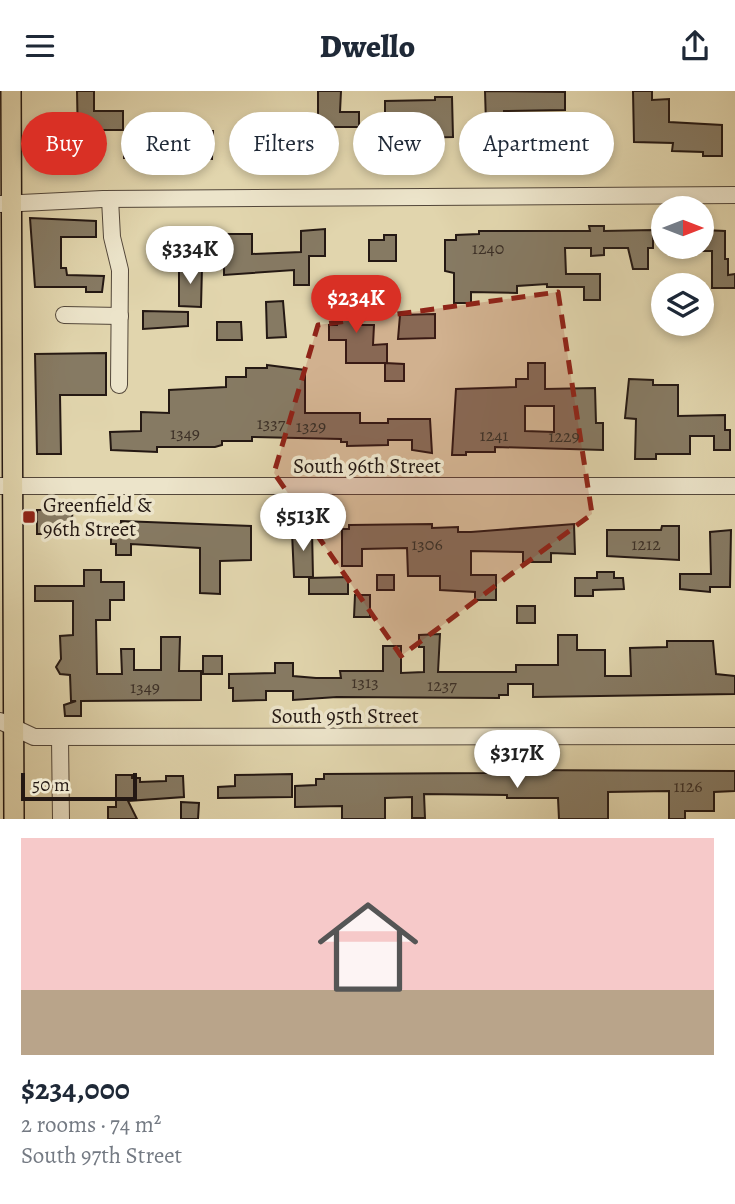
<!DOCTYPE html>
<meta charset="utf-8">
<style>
body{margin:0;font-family:Alegreya,serif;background:#f2f2f3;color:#1f2937;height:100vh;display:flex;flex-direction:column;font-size:26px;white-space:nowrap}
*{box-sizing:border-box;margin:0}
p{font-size:23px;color:#747a83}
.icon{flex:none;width:38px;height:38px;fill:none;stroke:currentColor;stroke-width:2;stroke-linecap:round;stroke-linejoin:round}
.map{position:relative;height:728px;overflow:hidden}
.panel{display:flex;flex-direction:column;background:#fff;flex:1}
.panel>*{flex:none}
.top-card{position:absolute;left:21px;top:21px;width:693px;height:63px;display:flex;gap:14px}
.needle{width:46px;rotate:90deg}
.fabs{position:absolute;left:651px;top:105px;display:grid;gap:14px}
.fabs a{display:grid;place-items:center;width:63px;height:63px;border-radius:50%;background:#fff;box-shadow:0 4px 10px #0003;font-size:35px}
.scale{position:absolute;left:21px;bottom:18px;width:116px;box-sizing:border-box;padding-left:7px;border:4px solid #241813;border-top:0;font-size:19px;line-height:24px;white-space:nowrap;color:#241813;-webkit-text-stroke:5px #ece4ca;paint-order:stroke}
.price{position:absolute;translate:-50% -60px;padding:0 16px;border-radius:24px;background:#fff;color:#222;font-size:23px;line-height:46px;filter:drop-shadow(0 2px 4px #0008)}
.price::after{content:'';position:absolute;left:50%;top:42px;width:21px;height:16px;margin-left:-10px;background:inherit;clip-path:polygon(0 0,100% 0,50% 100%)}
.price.active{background:#d93025;color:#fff}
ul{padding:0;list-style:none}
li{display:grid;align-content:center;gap:14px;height:371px;padding:0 21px}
li span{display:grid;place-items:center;height:217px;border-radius:0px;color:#555}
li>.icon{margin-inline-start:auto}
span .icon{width:126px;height:126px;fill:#fffc;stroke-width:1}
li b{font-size:30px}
.pill{padding:0 24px;border-radius:32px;background:#fff;box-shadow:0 4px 10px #0003;font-size:24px;line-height:63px}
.pill.active{background:#d93025;color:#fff}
header{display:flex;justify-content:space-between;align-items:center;height:91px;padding:0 21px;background:#fff;font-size:32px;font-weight:800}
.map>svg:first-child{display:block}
</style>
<header><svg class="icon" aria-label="menu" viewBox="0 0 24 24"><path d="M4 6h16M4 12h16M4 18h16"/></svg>Dwello<svg class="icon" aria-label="share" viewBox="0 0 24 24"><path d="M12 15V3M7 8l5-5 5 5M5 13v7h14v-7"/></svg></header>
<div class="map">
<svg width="735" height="728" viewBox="0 0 735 728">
<rect width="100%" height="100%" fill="#e1d5ad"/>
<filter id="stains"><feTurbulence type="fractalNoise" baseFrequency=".00286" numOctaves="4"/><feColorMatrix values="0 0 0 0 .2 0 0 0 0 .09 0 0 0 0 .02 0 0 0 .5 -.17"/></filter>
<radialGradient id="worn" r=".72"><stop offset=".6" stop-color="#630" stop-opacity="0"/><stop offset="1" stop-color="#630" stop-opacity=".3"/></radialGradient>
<!-- building -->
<g fill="#867a63" stroke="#241813" stroke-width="2" fill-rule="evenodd">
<polygon points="77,0 94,0 94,20 123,20 123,39 97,39 97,52 78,52"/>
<polygon points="318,0 341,0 340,21 359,21 359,36 328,36 328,68 310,68 310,35 318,35"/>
<polygon points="485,0 565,1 565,19 504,20 505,65 487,65"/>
<polygon points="633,0 652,0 652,9 669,8 669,31 722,34 722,65 703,65 703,61 672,60 673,52 634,51"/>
<polygon points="435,6 452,6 453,46 408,47 406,24 385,24 385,10 435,9"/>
<polygon points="285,28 286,59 247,58 246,30"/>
<polygon points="578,29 578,65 555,66 555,30"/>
<polygon points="195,40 213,40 212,68 194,67"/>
<rect x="124" y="44" width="30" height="23"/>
<polygon points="366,46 383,46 382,73 368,74"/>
<polygon points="30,127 96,130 96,146 61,146 61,177 66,177 67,184 104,185 102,201 86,201 86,196 35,196"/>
<polygon points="589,135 604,135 604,140 653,139 653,157 648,157 648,178 633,178 628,157 604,157 604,164 591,165 591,157 565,157 566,183 600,183 600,209 584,209 584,196 547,196 547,193 517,195 517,202 471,201 471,212 454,212 454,182 445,180 445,149 456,149 456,144 479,143 479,140 590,140"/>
<polygon points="325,138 325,165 309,165 309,194 294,194 294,179 224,184 224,143 252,143 252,163 301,161 301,140"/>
<polygon points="703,139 725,140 725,168 728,168 728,184 735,183 735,197 712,197 712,160 703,160"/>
<polygon points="384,144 396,144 396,170 369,170 369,149 384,149"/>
<polygon points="179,175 202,176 201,216 179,215"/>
<polygon points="345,207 359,207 359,234 374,234 373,254 387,253 387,272 346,272 346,249 329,249 329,234 337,234 337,211 345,211"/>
<polygon points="283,210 286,246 267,247 266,211"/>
<polygon points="143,220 188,221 188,235 143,238"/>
<polygon points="435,223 435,247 398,248 400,224"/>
<polygon points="217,231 241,231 242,249 217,249"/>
<polygon points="106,262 106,304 60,304 61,363 37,363 35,263"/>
<polygon points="385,272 404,273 404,290 385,290"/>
<path d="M 528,272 L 545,272 L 545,298 L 595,297 L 596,332 L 603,332 L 603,359 L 495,356 L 495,361 L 466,361 L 466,364 L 452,364 L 456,298 L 516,296 L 516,288 L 528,288 ZM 525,315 L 554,315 L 554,341 L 525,340 Z"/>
<polygon points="267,274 305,279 305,322 360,322 360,332 388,332 388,328 430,328 432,362 412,359 412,349 388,349 388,354 347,355 347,351 341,351 341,348 252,346 252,350 222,350 222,354 215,356 157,356 157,361 111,359 110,341 141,340 141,321 169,322 169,299 226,296 226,286 246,286 246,277 267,277"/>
<polygon points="629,288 653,289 653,294 678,294 678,325 725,324 725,339 730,339 730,359 714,359 714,345 690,345 690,363 656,363 656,368 635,368 636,328 625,327"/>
<polygon points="37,419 72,419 73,443 37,443"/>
<polygon points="121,430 251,435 251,469 220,470 220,503 200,502 200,457 131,453 131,464 116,464 116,453 111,453 111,433 121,433"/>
<polygon points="432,433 432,437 458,436 458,441 471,441 574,433 575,463 551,462 551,471 523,471 523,461 471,460 471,484 496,484 496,509 475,509 475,501 440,499 440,485 408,485 407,457 362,458 362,475 342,475 342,438 349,438 349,434"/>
<polygon points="662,435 679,435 679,469 607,465 607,439 661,439"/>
<polygon points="295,439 312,439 313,486 294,486 292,441"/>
<polygon points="731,439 730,496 710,496 710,501 680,498 680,483 711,483 710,441"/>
<polygon points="84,479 101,479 101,491 124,491 124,509 110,509 110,529 96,529 97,583 122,583 121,558 134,558 134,579 161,579 161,546 180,546 179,580 201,580 201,609 81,610 81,625 65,625 64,614 76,610 71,610 70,584 60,583 56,576 61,568 60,545 73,544 73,510 35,510 35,495 84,495"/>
<polygon points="597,481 614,481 614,487 623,487 624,498 593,499 593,505 575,505 575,487 597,487"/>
<rect x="377" y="484" width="17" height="15"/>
<polygon points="348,486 348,503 309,503 309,487"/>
<polygon points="355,504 370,504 370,526 354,526"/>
<rect x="517" y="515" width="18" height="17"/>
<polygon points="440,543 438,581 516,581 516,574 558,574 558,544 577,544 577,559 605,559 605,585 631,585 630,557 667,556 667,550 713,550 716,583 735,585 735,603 533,606 533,593 508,593 508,604 499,604 499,607 337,606 293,609 293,600 266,600 266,609 233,610 233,597 229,597 229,583 275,582 275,572 293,572 293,585 316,587 341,587 340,580 383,580 383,555 401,555 401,582 424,581 424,556 419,556 419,544"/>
<rect x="203" y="565" width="19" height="18"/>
<polygon points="507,679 735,680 735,700 714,701 714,720 685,720 685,728 669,728 669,700 608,701 608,728 559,728 558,707 507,707 507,704 424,703 425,727 412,727 412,706 385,707 385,728 342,728 342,715 295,716 295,695 316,694 316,688 324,688 324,683 486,682"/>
<polygon points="292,683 292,706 218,707 218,696 235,695 235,684"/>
<polygon points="116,684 132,684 132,687 140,687 140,691 166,690 166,685 183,685 184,706 128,710 137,728 108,728 108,716 116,716"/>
<polygon points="181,711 199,712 198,728 181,728"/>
</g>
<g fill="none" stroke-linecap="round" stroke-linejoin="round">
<!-- minor casing -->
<g stroke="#53473a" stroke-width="18">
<g id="minor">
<polyline points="110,108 112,146 120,179 119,294"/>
<polyline points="0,113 103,108 735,104"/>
<polyline points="64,224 120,225"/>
<polyline points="0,395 735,395"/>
<polyline points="0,630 34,646 735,645"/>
<polyline points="60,647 61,728"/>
</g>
</g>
<!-- major casing -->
<g stroke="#241813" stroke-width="22">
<polyline id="major" points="11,0 14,728"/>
</g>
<!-- minor -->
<use href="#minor" stroke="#ece4ca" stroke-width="16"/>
<!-- major -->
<use href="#major" stroke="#e1d5ad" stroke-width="19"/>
</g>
<!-- marked area -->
<path fill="#8f2418" fill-opacity="0.2" stroke="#8f2418" stroke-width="5" stroke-dasharray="14 9" stroke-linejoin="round" d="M 558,201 L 592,423 L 401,565 L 274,382 L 318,234 Z"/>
<!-- markers -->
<rect fill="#8f2418" stroke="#ece4ca" stroke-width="2.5" x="22" y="419" width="14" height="14" rx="3.5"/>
<g text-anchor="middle" stroke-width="7" stroke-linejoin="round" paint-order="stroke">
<!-- number labels -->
<g font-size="18" fill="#3c3027">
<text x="488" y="163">1240</text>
<text x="271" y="338">1337</text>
<text x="311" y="341">1329</text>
<text x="185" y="348">1349</text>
<text x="494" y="350">1241</text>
<text x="564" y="351">1229</text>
<text x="427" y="459">1306</text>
<text x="646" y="459">1212</text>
<text x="365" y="597">1313</text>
<text x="442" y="600">1237</text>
<text x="145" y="602">1349</text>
<text x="688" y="701">1126</text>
</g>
<!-- street labels -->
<g font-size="21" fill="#241813" stroke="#ece4ca">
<text x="367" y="382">South 96th Street</text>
<text x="345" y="632">South 95th Street</text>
</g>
<!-- poi labels -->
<g font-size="21" fill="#241813" stroke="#ece4ca" text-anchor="start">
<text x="43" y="421">Greenfield &amp;<tspan x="43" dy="24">96th Street</tspan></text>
</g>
</g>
<rect width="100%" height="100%" filter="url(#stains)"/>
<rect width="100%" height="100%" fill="url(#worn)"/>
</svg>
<div class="fabs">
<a><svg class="needle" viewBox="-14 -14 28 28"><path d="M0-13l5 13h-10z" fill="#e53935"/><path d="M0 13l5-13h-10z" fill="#747a83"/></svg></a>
<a><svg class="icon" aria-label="layers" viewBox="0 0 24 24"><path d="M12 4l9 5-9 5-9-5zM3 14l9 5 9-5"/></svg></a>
</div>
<div class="scale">50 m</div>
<b class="price" style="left:190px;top:195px">$334K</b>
<b class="price active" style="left:356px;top:244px">$234K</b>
<b class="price" style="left:303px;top:462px">$513K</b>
<b class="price" style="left:517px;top:699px">$317K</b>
<div class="top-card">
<a class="pill active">Buy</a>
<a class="pill">Rent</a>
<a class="pill">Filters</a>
<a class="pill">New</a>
<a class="pill">Apartment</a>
</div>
</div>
<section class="panel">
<ul>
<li><span style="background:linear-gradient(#f6c9c9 70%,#b9a48a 0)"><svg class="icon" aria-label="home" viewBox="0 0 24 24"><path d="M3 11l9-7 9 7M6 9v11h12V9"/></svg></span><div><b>$234,000</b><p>2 rooms · 74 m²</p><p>South 97th Street</p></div></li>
</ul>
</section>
